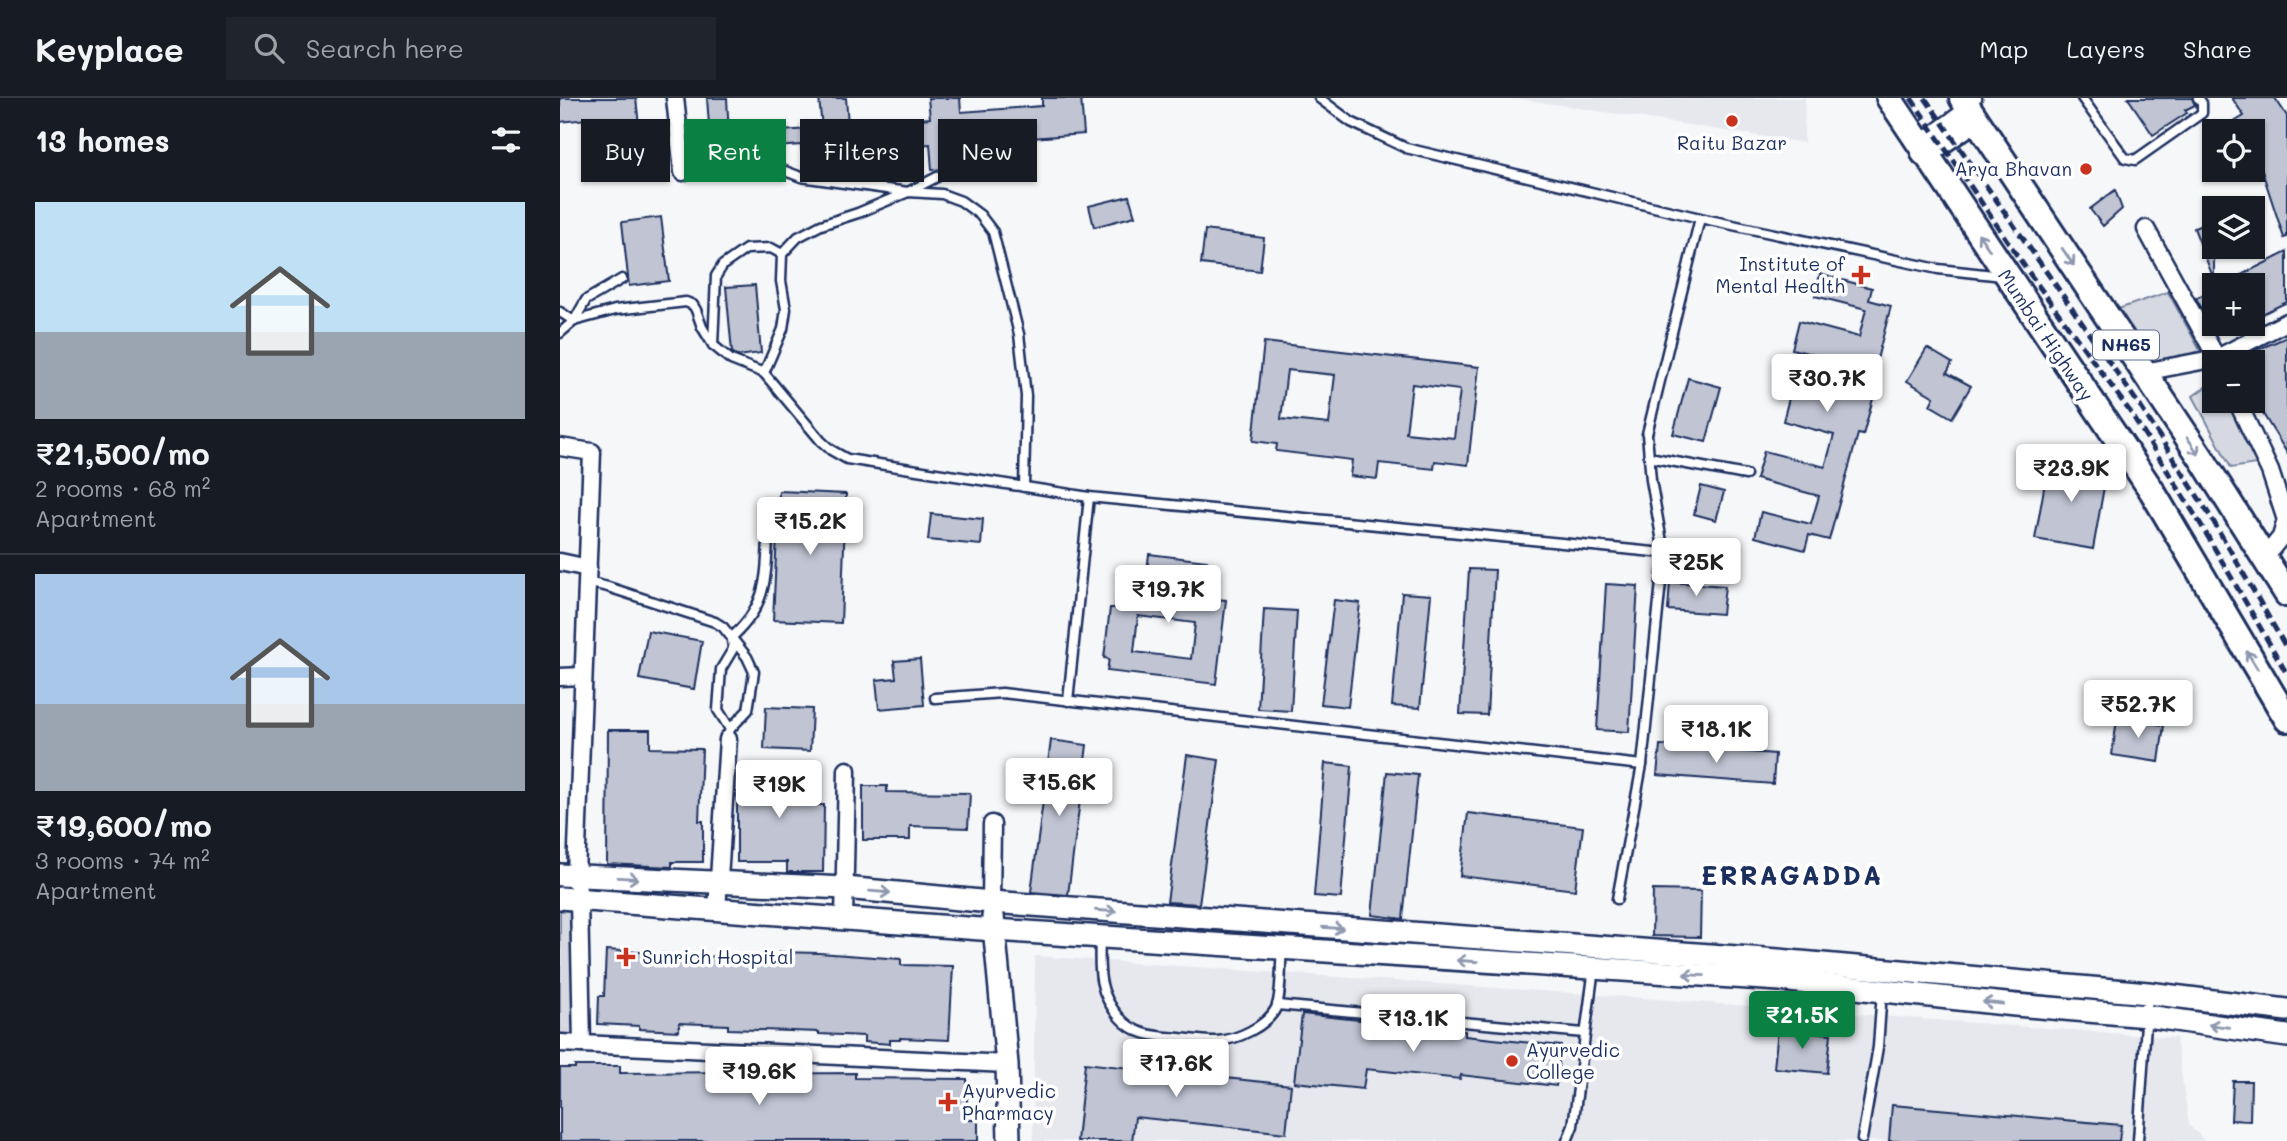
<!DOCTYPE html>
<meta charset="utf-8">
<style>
body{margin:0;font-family:Mali,sans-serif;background:#20242c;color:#f1f3f6;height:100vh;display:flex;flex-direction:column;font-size:26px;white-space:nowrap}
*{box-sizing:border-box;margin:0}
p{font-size:23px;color:#9ea1a6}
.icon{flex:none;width:38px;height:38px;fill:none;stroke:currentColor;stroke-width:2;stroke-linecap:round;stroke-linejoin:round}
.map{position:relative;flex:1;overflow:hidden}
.drawer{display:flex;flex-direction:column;background:#171b24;width:560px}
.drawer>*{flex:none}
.banner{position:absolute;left:21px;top:21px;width:665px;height:63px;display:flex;gap:14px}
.tools{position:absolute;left:1642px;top:21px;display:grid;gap:14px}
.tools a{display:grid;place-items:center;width:63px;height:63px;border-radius:0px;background:#171b24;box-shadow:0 2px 5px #0004;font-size:35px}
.price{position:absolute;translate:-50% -60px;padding:0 16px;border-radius:7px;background:#fff;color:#222;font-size:23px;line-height:46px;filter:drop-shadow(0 2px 4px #0008)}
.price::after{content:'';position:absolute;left:50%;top:42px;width:21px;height:16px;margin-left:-10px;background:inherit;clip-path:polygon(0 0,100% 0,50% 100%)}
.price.current{background:#0b8043;color:#fff}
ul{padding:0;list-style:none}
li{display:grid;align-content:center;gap:14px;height:371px;padding:0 35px}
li+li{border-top:2px solid #363941}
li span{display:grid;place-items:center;height:217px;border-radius:0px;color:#555}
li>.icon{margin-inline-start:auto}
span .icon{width:126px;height:126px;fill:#fffc;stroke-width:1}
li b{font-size:30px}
h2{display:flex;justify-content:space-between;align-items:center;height:84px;padding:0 35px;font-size:30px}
.pill{padding:0 24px;border-radius:0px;background:#171b24;box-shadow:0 2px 5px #0004;font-size:24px;line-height:63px}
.pill.current{background:#0b8043;color:#fff}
header{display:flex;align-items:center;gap:42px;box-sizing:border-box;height:98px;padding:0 35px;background:#171b24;border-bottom:2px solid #363941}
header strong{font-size:33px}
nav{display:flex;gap:38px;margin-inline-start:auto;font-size:24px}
.search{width:490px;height:63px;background:#20242c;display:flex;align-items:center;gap:18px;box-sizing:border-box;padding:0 24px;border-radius:0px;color:#9ea1a6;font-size:26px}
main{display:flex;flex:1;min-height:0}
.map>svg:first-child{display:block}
</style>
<header>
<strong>Keyplace</strong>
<div class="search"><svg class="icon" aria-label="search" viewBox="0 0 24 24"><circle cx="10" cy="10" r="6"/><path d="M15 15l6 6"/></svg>Search here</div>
<nav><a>Map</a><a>Layers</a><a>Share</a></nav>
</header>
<main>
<section class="drawer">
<h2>13 homes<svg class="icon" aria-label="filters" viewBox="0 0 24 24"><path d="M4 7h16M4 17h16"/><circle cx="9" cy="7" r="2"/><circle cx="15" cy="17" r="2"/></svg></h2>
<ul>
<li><span style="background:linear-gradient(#bfe0f5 60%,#9aa5b1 0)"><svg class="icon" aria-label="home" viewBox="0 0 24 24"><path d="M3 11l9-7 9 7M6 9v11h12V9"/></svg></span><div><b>₹21,500/mo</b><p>2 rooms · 68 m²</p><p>Apartment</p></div></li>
<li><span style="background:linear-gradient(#a9c7e8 60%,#9aa5b1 0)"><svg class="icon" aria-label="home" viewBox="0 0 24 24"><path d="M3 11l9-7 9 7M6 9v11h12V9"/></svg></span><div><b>₹19,600/mo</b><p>3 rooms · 74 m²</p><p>Apartment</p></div></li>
</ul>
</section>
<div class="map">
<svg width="1727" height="1043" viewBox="0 0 1727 1043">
<rect width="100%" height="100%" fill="#f6f7f9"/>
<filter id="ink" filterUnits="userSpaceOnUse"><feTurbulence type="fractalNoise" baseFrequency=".0143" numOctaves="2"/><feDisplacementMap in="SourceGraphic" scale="14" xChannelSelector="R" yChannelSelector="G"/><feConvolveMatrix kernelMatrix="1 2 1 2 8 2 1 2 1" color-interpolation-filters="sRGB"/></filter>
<g filter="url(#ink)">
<!-- built -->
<g fill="#e6e8ee">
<polygon points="955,0 1245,0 1244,45"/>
<polygon points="475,858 1069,899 1616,940 1629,1027 1645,1043 473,1043"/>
</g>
<!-- green -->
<g fill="#d6d9e2" stroke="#7884a0" stroke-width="2">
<polygon points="1608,194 1641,254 1587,264 1558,211"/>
<polygon points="1654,283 1654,303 1667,303 1702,365 1671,370 1633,298"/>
<polygon points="0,812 16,813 19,941 0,941"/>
</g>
<!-- building -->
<g fill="#c0c4d3" stroke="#1b2f5e" stroke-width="2" fill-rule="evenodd">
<polygon points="0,0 76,0 79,27 37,32 36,20 0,24"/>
<polygon points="147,0 167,0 169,37 262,30 259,0 286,0 288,26 370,20 368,0 400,0 401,14 482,8 482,0 521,0 524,36 405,45 407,69 372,72 370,46 242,55 241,47 151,54"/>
<polygon points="1568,0 1632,0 1635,7 1625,12 1627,15 1593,37"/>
<polygon points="1672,0 1715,0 1727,18 1727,139 1724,140 1700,67 1692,71 1692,33 1659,33 1684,18"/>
<polygon points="1555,92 1562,111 1543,128 1530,111"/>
<polygon points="569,98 575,118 534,129 529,108"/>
<polygon points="101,119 109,183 69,188 62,124"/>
<polygon points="1654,122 1654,179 1653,179 1634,130"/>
<polygon points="645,132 704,140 700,173 641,166"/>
<polygon points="1727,154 1727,204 1692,221 1692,187 1661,187"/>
<polygon points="1260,176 1312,190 1309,202 1331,208 1311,284 1317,286 1308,319 1303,337 1298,336 1269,442 1249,437 1245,452 1195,439 1201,414 1251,426 1259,398 1196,381 1204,353 1265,369 1274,337 1223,323 1234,281 1282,294 1290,266 1232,251 1239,223 1299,239 1306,211 1255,198"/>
<polygon points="195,187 201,255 178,258 172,254 166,189"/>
<polygon points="1654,191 1654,233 1636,200"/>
<polygon points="1727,239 1727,355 1692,298 1692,254"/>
<path d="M 704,244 L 919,269 L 908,367 L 875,363 L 874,371 L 819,365 L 817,381 L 790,378 L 792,362 L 716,353 L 717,346 L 693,343 ZM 727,272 L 775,277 L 769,326 L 721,321 ZM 852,286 L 900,292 L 894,340 L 846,335 Z"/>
<polygon points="1367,250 1392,265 1387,275 1411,288 1392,320 1370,307 1374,299 1347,283"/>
<polygon points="1128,280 1161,289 1146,344 1113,336"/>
<polygon points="1489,362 1547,372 1533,451 1475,441"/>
<polygon points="1141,388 1164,394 1156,422 1134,416"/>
<polygon points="219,393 286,396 281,525 213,522"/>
<polygon points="371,416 423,421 421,447 368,442"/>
<path d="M 589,456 L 647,463 L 643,500 L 666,502 L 656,586 L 547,573 L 549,561 L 544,560 L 550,510 L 555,510 L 557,495 L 584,498 ZM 578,518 L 635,525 L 631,561 L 574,554 Z"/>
<polygon points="909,471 935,472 927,617 900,616"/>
<polygon points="1110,484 1165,488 1162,516 1108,512"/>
<polygon points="1046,486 1078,488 1069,634 1037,632"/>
<polygon points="842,495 871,497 860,610 832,608"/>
<polygon points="774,502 800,505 788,609 761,606"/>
<polygon points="704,511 737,513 731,613 698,611"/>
<polygon points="88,533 142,543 134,591 79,581"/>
<polygon points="360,561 364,607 319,611 316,582 336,580 334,563"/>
<polygon points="206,609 252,611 250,653 204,651"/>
<polygon points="1557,621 1604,627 1599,664 1552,657"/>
<polygon points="48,632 90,632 90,650 142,651 139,723 143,723 143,764 112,764 112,769 47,766"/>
<polygon points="491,642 527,647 508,797 471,794"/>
<polygon points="1100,647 1215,656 1213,686 1097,677"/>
<polygon points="627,657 659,662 639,806 607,804"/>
<polygon points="765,665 792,668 781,800 754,798"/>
<polygon points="177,668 214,668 214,682 258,681 258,707 264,707 263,774 227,774 227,764 177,764"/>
<polygon points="827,674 858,677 843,821 812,817"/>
<polygon points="303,688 327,688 327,694 410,695 408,730 350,728 350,742 303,742"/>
<polygon points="908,715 1023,729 1015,792 900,778"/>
<polygon points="1093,792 1141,793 1140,839 1092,838"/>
<polygon points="46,852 173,860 174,858 219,859 219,854 259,855 341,861 341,867 393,868 389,942 340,940 340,942 330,942 330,946 304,944 304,938 259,936 259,934 168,931 168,927 119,925 119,933 79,931 79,928 38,926 39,898 44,898"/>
<polygon points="742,916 905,933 905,938 1001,948 996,988 901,977 900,981 806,971 803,991 734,984"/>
<polygon points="1218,931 1271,936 1267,975 1214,970"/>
<polygon points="609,946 640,949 637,977 731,987 726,1035 575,1019 572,1043 517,1043 525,965 606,974"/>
<polygon points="15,968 60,968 60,975 176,974 176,976 295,975 295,980 407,981 407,1022 418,1022 418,1043 0,1043 0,970 15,970"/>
<polygon points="1673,983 1691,983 1690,1023 1671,1022"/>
<polygon points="1332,1007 1561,1027 1559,1043 1329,1043"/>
</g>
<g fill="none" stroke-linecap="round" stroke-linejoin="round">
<!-- service casing -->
<g stroke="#1b2f5e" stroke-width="13">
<g id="service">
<polyline points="759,0 791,24 846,50 1140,120 1378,171 1443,178"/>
<polyline points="1522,0 1565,60 1575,62 1642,15 1642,5 1638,0"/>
<polyline points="1359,42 1417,0"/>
<polyline points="185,58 241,79 348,94 377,79"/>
<polyline points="0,214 14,223 55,212 126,204 133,207 136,212 142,229 153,247 171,262 204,275 261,343 271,352 287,361 529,399 1104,455"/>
<polyline points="0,235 14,223 26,202 62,181"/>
<polyline points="153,247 156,178 163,167 186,151 211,150 222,156"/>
<polyline points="204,275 223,231 226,211 221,183 222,156 238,139 261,127 298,115 348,94 382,96 401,103 420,117 433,134 459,236 466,298 464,389"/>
<polyline points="1089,359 1186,377"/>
<polyline points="27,484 48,489 155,524 163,529 187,559 194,574 188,612 170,631"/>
<path d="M 172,539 C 206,508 206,483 208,440"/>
<polyline points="375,600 442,595 1082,667"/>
<polyline points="508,603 529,399"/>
<polyline points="169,634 170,631 158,612 161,571 173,551 172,542"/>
<polyline points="1057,801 1082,667 1104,455 1091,382 1087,336 1140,120"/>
<path d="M 540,839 C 539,871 537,894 560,920 C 576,938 596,938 619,940 C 631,941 644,943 657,943 C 677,942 707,928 716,910 C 722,897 720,866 722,851"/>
<polyline points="717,907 1024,935"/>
<polyline points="1302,1041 1318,949 1322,893"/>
<polyline points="1007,1043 1013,1028 1034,870"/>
<polyline points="1578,1043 1588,896"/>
</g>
</g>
<!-- minor casing -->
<g stroke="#1b2f5e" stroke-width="21">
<g id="minor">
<polyline points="115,0 123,74"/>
<polyline points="1586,131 1659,264"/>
<polyline points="1584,274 1657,260 1727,224"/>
<polyline points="1677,303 1710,373 1726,422 1721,439 1704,460"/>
<polyline points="0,349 32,354 16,777 19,801 22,946 0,945"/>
<polyline points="0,464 28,470"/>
<polyline points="0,579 23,578"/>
<polyline points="431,804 432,726"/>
<polyline points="157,812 168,641"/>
<polyline points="284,821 287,672"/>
<polyline points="22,946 447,966"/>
</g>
</g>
<!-- secondary casing -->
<g stroke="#1b2f5e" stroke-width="26">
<g id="secondary">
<polyline points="0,777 285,790 431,804 1218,862 1588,895 1727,912"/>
<polyline points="0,800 434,832 1220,882 1455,907 1587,918 1727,938"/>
<polyline points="433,818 447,966 449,1043"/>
</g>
</g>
<!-- trunk casing -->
<g stroke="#1b2f5e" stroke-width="30">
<g id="trunk">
<polyline points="1329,0 1592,393 1727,621"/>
<polyline points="1402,0 1642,361 1727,496"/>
<polyline points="1364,55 1415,20"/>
</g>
</g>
<!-- service -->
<use href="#service" stroke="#fff" stroke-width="8"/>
<!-- minor -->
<use href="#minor" stroke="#fff" stroke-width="16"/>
<!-- secondary -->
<use href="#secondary" stroke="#fff" stroke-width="21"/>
<!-- trunk -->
<use href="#trunk" stroke="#fff" stroke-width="24"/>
<!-- rail -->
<g stroke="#1b2f5e" stroke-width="5" stroke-dasharray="10 5" stroke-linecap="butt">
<polyline points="1351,0 1467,172 1571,315 1640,425 1727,576"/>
<polyline points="1365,0 1580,308 1652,421 1727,551"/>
</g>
</g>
<!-- one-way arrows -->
<defs><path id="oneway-shaft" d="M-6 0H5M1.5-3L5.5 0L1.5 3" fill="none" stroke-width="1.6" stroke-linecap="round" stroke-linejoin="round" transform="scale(1.75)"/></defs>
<g stroke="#8d97ae">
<use href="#oneway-shaft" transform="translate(1424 144) rotate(-124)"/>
<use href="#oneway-shaft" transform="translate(1508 159) rotate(56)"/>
<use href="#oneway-shaft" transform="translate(1633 348) rotate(56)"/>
<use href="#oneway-shaft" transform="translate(1692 562) rotate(-121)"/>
<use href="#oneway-shaft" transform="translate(68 780) rotate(3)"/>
<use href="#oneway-shaft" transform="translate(320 794) rotate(5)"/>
<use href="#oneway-shaft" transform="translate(546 813) rotate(4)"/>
<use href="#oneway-shaft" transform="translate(773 830) rotate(4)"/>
<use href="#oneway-shaft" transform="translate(907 863) rotate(-176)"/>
<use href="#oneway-shaft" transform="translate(1134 877) rotate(-177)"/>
<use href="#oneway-shaft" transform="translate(1433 905) rotate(-174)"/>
<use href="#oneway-shaft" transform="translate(1659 928) rotate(-172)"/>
</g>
</g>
<!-- markers -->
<g fill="#c8321e" stroke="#fff" stroke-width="2.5">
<circle cx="1172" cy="23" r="7"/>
<circle cx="1526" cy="71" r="7"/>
<path d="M1297.5 166.5h7v7h7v7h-7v7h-7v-7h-7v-7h7z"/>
<path d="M62.5 848.5h7v7h7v7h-7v7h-7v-7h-7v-7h7z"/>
<circle cx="952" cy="963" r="7"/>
<path d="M384.5 993.5h7v7h7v7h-7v7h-7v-7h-7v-7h7z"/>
</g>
<g text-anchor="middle" stroke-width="7" stroke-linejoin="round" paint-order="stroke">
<!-- shield labels -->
<rect fill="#fff" stroke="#5f6d8e" stroke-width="2" x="1533" y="232.5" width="66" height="29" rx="5"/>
<g font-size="18" font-weight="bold" fill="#1b2f5e">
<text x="1566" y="253">NH65</text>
</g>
<!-- poi labels -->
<g font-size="19" fill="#1b2f5e" stroke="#fff" text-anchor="start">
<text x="1172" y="52" text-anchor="middle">Raitu Bazar</text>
<text x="1512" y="78" text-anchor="end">Arya Bhavan</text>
<text x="1285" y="173" text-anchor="end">Institute of<tspan x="1285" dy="22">Mental Health</tspan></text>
<text x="82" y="866">Sunrich Hospital</text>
<text x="966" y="959">Ayurvedic<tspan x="966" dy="22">College</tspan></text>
<text x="402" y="1000">Ayurvedic<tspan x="402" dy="22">Pharmacy</tspan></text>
</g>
<!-- street labels -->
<g font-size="19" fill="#1b2f5e" stroke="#fff">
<text transform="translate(1486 237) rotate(56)" y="7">Mumbai Highway</text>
</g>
<!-- district labels -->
<g font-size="26" font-weight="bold" letter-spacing="2" fill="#1b2f5e" stroke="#fff">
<text x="1232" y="787">ERRAGADDA</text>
</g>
</g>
</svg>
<div class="tools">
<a><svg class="icon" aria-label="locate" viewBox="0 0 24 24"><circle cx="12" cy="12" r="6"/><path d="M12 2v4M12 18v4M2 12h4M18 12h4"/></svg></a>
<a><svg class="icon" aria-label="layers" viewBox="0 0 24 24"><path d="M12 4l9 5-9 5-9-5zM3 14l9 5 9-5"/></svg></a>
<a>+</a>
<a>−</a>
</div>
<b class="price" style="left:1267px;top:316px">₹30.7K</b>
<b class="price" style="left:1511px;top:406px">₹23.9K</b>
<b class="price" style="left:250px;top:459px">₹15.2K</b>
<b class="price" style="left:1136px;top:500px">₹25K</b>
<b class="price" style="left:608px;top:527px">₹19.7K</b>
<b class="price" style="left:1578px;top:642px">₹52.7K</b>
<b class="price" style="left:1156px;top:667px">₹18.1K</b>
<b class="price" style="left:499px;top:720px">₹15.6K</b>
<b class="price" style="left:219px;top:722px">₹19K</b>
<b class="price current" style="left:1242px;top:953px">₹21.5K</b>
<b class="price" style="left:853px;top:956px">₹13.1K</b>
<b class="price" style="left:616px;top:1001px">₹17.6K</b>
<b class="price" style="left:199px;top:1009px">₹19.6K</b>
<div class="banner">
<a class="pill">Buy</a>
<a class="pill current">Rent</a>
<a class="pill">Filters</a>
<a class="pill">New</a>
</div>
</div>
</main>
